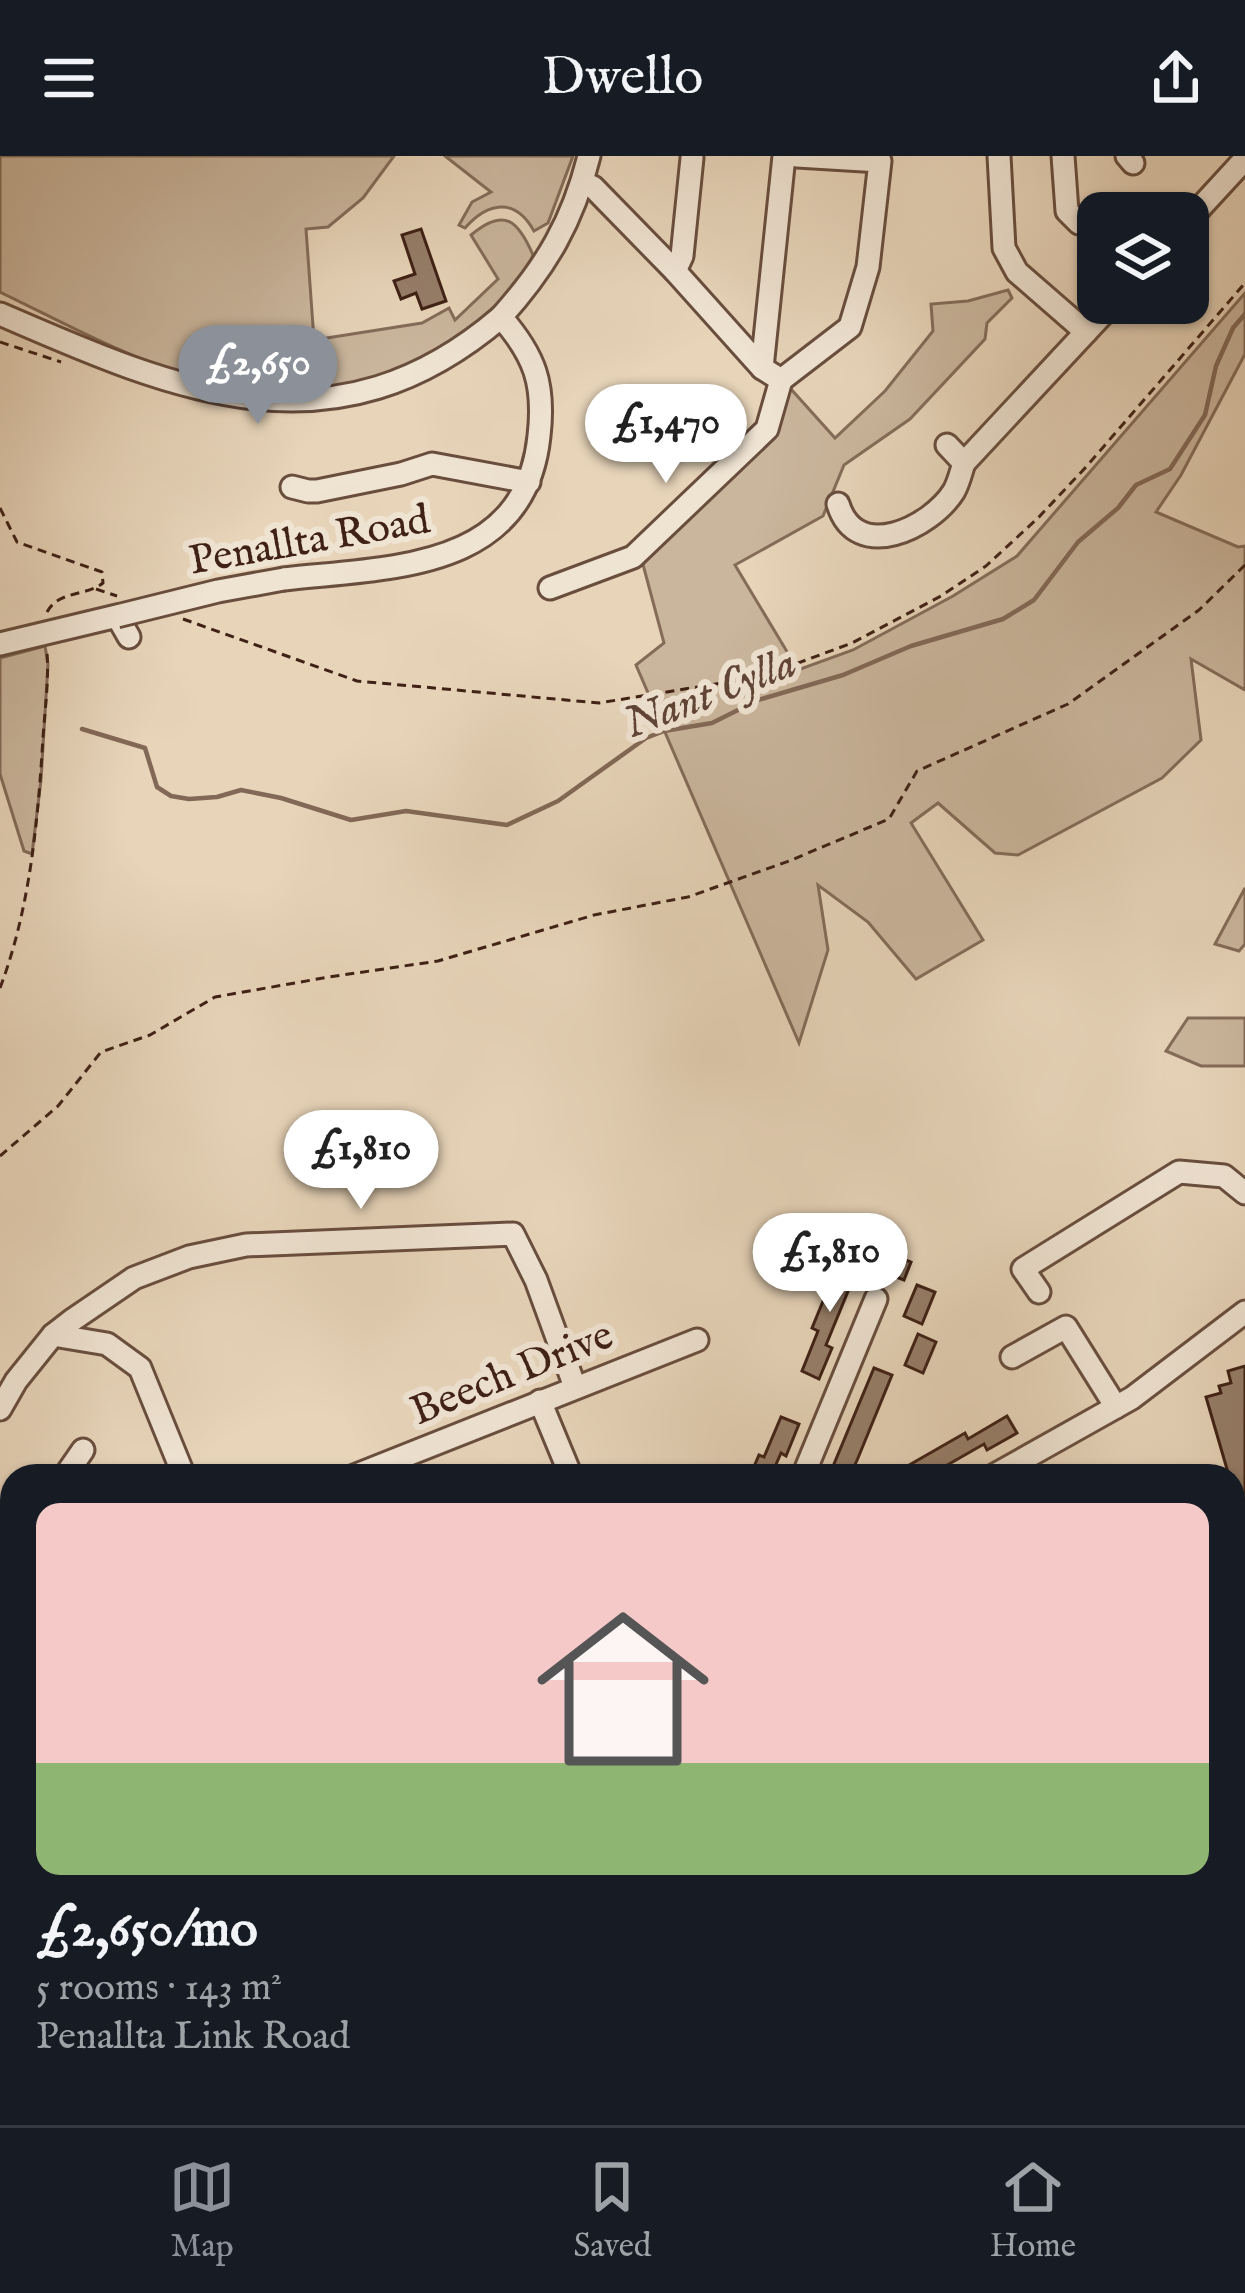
<!DOCTYPE html>
<meta charset="utf-8">
<style>
body{margin:0;font-family:"IM FELL English",serif;background:#242831;color:#f1f3f6;height:100vh;display:flex;flex-direction:column;font-size:45px;white-space:nowrap}
*{box-sizing:border-box;margin:0}
p{font-size:39px;color:#9ea1a6}
.icon{flex:none;width:66px;height:66px;fill:none;stroke:currentColor;stroke-width:2;stroke-linecap:round;stroke-linejoin:round}
.map{position:relative;flex:1;overflow:hidden}
.sheet{position:absolute;left:0px;top:1308px;width:1245px;height:663px;display:flex;flex-direction:column;background:#171b24;border-radius:36px 36px 0 0;box-shadow:0 3px 9px #0004}
.sheet>*{flex:none}
.controls{position:absolute;left:1077px;top:36px;display:grid;gap:24px}
.controls a{display:grid;place-items:center;width:132px;height:132px;border-radius:24px;background:#171b24;box-shadow:0 3px 9px #0004;font-size:60px}
.price{position:absolute;translate:-50% -102px;padding:0 27px;border-radius:42px;background:#fff;color:#222;font-size:39px;line-height:78px;filter:drop-shadow(0 3px 6px #0008)}
.price::after{content:'';position:absolute;left:50%;top:72px;width:36px;height:27px;margin-left:-18px;background:inherit;clip-path:polygon(0 0,100% 0,50% 100%)}
.price.current{background:#8c9099;color:#fff}
ul{padding:0;list-style:none}
li{display:grid;align-content:center;gap:24px;height:636px;padding:0 36px}
li+li{border-top:3px solid #363941}
li span{display:grid;place-items:center;height:372px;border-radius:24px;color:#555}
li>.icon{margin-inline-start:auto}
span .icon{width:216px;height:216px;fill:#fffc;stroke-width:1}
li b{font-size:51px}
header{display:flex;justify-content:space-between;align-items:center;height:156px;padding:0 36px;background:#171b24;font-size:54px;font-weight:600}
.tab-bar{display:flex;justify-content:space-around;align-items:center;height:168px;border-top:3px solid #363941;background:#171b24;font-size:33px;color:#9ea1a6}
.tab-bar a{display:grid;justify-items:center;gap:6px}
.tab-bar .current{color:#8c9099}
.map>svg:first-child{display:block}
</style>
<header><svg class="icon" aria-label="menu" viewBox="0 0 24 24"><path d="M4 6h16M4 12h16M4 18h16"/></svg>Dwello<svg class="icon" aria-label="share" viewBox="0 0 24 24"><path d="M12 15V3M7 8l5-5 5 5M5 13v7h14v-7"/></svg></header>
<div class="map">
<svg width="1245" height="1969" viewBox="0 0 1245 1969">
<rect width="100%" height="100%" fill="#e7d4b9"/>
<filter id="stains"><feTurbulence type="fractalNoise" baseFrequency=".00167" numOctaves="4"/><feColorMatrix values="0 0 0 0 .2 0 0 0 0 .09 0 0 0 0 .02 0 0 0 .5 -.17"/></filter>
<radialGradient id="worn" r=".72"><stop offset=".6" stop-color="#630" stop-opacity="0"/><stop offset="1" stop-color="#630" stop-opacity=".3"/></radialGradient>
<!-- green -->
<g fill="#cab69d" stroke="#846c59" stroke-width="3">
<path d="M 0,0 L 394,0 L 363,42 L 328,71 L 306,73 L 314,184 L 422,167 L 449,152 L 455,164 L 498,123 L 471,79 C 504,51 518,64 533,99 C 520,133 480,165 451,184 C 441,191 431,199 420,205 C 347,242 254,241 177,216 C 116,196 58,164 0,136 Z"/>
<path d="M 445,0 L 573,0 L 548,67 L 534,75 C 515,41 488,46 465,72 L 459,69 L 472,46 L 491,36 Z"/>
<polygon points="1008,134 1012,142 987,167 985,183 910,263 844,309 823,360 735,409 798,514 853,494 953,440 1017,400 1245,137 1245,198 1181,319 1156,356 1238,391 1245,390 1245,534 1191,503 1201,584 1162,622 1018,699 995,697 938,647 911,667 983,784 916,823 868,766 818,729 828,794 799,887 636,509 664,487 641,401 775,279 790,232 835,282 885,235 933,175 931,148 968,145"/>
<polygon points="45,490 48,508 41,624 32,698 24,695 0,618 0,502"/>
<polygon points="1245,732 1245,788 1239,795 1215,788"/>
<polygon points="1188,862 1245,862 1245,910 1201,910 1166,895"/>
<polygon points="1245,1386 1245,1465 1233,1469 1233,1391"/>
<polygon points="0,1791 12,1818 12,1959 92,1959 101,1969 0,1969"/>
</g>
<g fill="none" stroke-linecap="round" stroke-linejoin="round">
<!-- stream -->
<polyline stroke="#826856" stroke-width="4.5" points="82,573 145,592 157,631 171,640 189,643 217,641 241,634 281,642 351,664 406,655 507,669 558,645 646,582 664,575 712,567 758,544 843,519 911,490 1003,463 1034,444 1078,386 1118,352 1136,329 1170,313 1205,259 1216,210 1233,172 1245,158"/>
</g>
<!-- building -->
<g fill="#967e6a" stroke="#3f2115" stroke-width="3">
<polygon points="421,73 446,145 422,153 416,137 401,143 394,125 415,118 402,79"/>
<polygon points="880,1094 911,1106 904,1124 873,1112"/>
<polygon points="842,1099 860,1106 826,1189 832,1192 819,1223 802,1215 818,1175 812,1172"/>
<polygon points="917,1129 935,1136 922,1168 904,1160"/>
<polygon points="918,1178 936,1186 923,1217 905,1209"/>
<polygon points="1245,1210 1245,1344 1233,1347 1233,1320 1229,1320 1206,1241 1221,1237 1219,1230 1231,1227 1228,1215"/>
<polygon points="874,1212 892,1219 858,1302 850,1320 829,1320"/>
<polygon points="1007,1260 1017,1277 987,1294 984,1288 928,1320 890,1320 965,1277 968,1283"/>
<polygon points="781,1261 799,1268 786,1300 781,1297 771,1320 750,1320 759,1299 764,1301"/>
<polygon points="1245,1629 1245,1680 1239,1680 1233,1650 1233,1631"/>
</g>
<g fill="none" stroke-linecap="round" stroke-linejoin="round">
<!-- minor casing -->
<g stroke="#694e3e" stroke-width="27">
<g id="minor">
<polyline points="999,0 1004,92 1017,116 1086,176"/>
<polyline points="1063,0 1067,55 1079,67"/>
<polyline points="1127,0 1133,7"/>
<polyline points="582,26 593,31 675,115 762,212 781,224 850,171 868,111 880,5 797,0"/>
<polyline points="1188,65 1245,3"/>
<polyline points="675,115 682,100 692,2"/>
<path d="M 0,158 C 177,235 334,304 501,161"/>
<polyline points="762,212 784,0"/>
<polyline points="947,289 964,307 1113,147"/>
<polyline points="292,331 308,335 317,335 401,318 432,308 529,326"/>
<path d="M 838,348 C 856,408 931,372 954,335 C 959,326 961,316 964,307"/>
<path d="M 284,423 C 389,411 525,416 539,280 C 545,228 535,200 501,161 C 546,111 573,65 589,0"/>
<polyline points="550,432 633,401 767,273 781,224"/>
<polyline points="0,488 117,460 129,481"/>
<polyline points="1039,1136 1023,1113 1179,1016 1224,1020 1245,1037"/>
<polyline points="53,1179 107,1188 140,1212 184,1320"/>
<polyline points="1012,1201 1066,1171 1116,1251"/>
<polyline points="540,1245 571,1320"/>
<polyline points="0,1253 16,1225 53,1179 71,1165 134,1122 189,1101 246,1089 513,1078 536,1124 575,1231"/>
<polyline points="65,1320 83,1294"/>
<polyline points="354,1320 697,1184"/>
<polyline points="803,1320 876,1143"/>
<polyline points="993,1320 1132,1242 1245,1156"/>
<polyline points="0,1494 12,1492"/>
<polyline points="1233,1602 1245,1600"/>
<polyline points="0,1700 12,1698"/>
<polyline points="0,1756 12,1785"/>
<polyline points="1233,1793 1245,1783"/>
<polyline points="114,1959 123,1969"/>
<polyline points="283,1959 290,1969"/>
<polyline points="343,1959 345,1969"/>
<polyline points="460,1959 475,1969"/>
<polyline points="620,1959 634,1969"/>
<polyline points="850,1959 853,1969"/>
<polyline points="1048,1969 1049,1959"/>
</g>
</g>
<!-- path -->
<g stroke="#3f2115" stroke-width="3" stroke-dasharray="9 6" stroke-linecap="butt">
<polyline points="0,186 61,206"/>
<path d="M 0,352 L 17,386 L 102,416 L 103,427 C 85,441 57,434 46,458"/>
<polyline points="96,433 117,440"/>
<polyline points="183,463 357,525 599,547 728,526 782,513 852,487 941,440 986,410 1038,362 1086,311 1245,127"/>
<path d="M 0,832 C 30,753 38,665 43,581 C 45,553 49,524 47,497"/>
<polyline points="0,1000 58,950 101,896 150,879 215,841 329,821 438,805 594,759 688,741 789,705 889,663 917,615 1068,548 1199,454 1245,409"/>
<polyline points="1233,1410 1245,1410"/>
<polyline points="0,1942 12,1954"/>
<polyline points="17,1959 27,1969"/>
</g>
<!-- minor -->
<use href="#minor" stroke="#efe3d2" stroke-width="21"/>
<!-- minor-bridge casing -->
<g stroke="#694e3e" stroke-width="27" stroke-linecap="butt">
<polyline id="minor-bridge" points="117,460 218,435 284,423"/>
</g>
<!-- minor-bridge -->
<use href="#minor-bridge" stroke="#efe3d2" stroke-width="21"/>
</g>
<g text-anchor="middle" stroke-width="12" stroke-linejoin="round" paint-order="stroke">
<!-- street labels -->
<g font-size="42" fill="#3f2115" stroke="#efe3d2">
<text transform="translate(309 382) rotate(-10)" y="15">Penallta Road</text>
<text transform="translate(511 1215) rotate(-22)" y="15">Beech Drive</text>
</g>
<!-- water labels -->
<g font-size="45" font-style="italic" fill="#604435" stroke="#efe3d2">
<text transform="translate(709 535) rotate(-21)" y="16">Nant Cylla</text>
</g>
</g>
<rect width="100%" height="100%" filter="url(#stains)"/>
<rect width="100%" height="100%" fill="url(#worn)"/>
</svg>
<div class="controls">
<a><svg class="icon" aria-label="layers" viewBox="0 0 24 24"><path d="M12 4l9 5-9 5-9-5zM3 14l9 5 9-5"/></svg></a>
</div>
<b class="price current" style="left:258px;top:271px">£2,650</b>
<b class="price" style="left:666px;top:330px">£1,470</b>
<b class="price" style="left:361px;top:1056px">£1,810</b>
<b class="price" style="left:830px;top:1159px">£1,810</b>
<section class="sheet">
<ul>
<li><span style="background:linear-gradient(#f6c9c9 70%,#8fb573 0)"><svg class="icon" aria-label="home" viewBox="0 0 24 24"><path d="M3 11l9-7 9 7M6 9v11h12V9"/></svg></span><div><b>£2,650/mo</b><p>5 rooms · 143 m²</p><p>Penallta Link Road</p></div></li>
</ul>
</section>
</div>
<nav class="tab-bar">
<a class="current"><svg class="icon" aria-label="map" viewBox="0 0 24 24"><path d="M3 6l6-2 6 2 6-2v14l-6 2-6-2-6 2zM9 4v14M15 6v14"/></svg>Map</a>
<a><svg class="icon" aria-label="saved" viewBox="0 0 24 24"><path d="M7 4h10v16l-5-4-5 4z"/></svg>Saved</a>
<a><svg class="icon" aria-label="home" viewBox="0 0 24 24"><path d="M3 11l9-7 9 7M6 9v11h12V9"/></svg>Home</a>
</nav>
